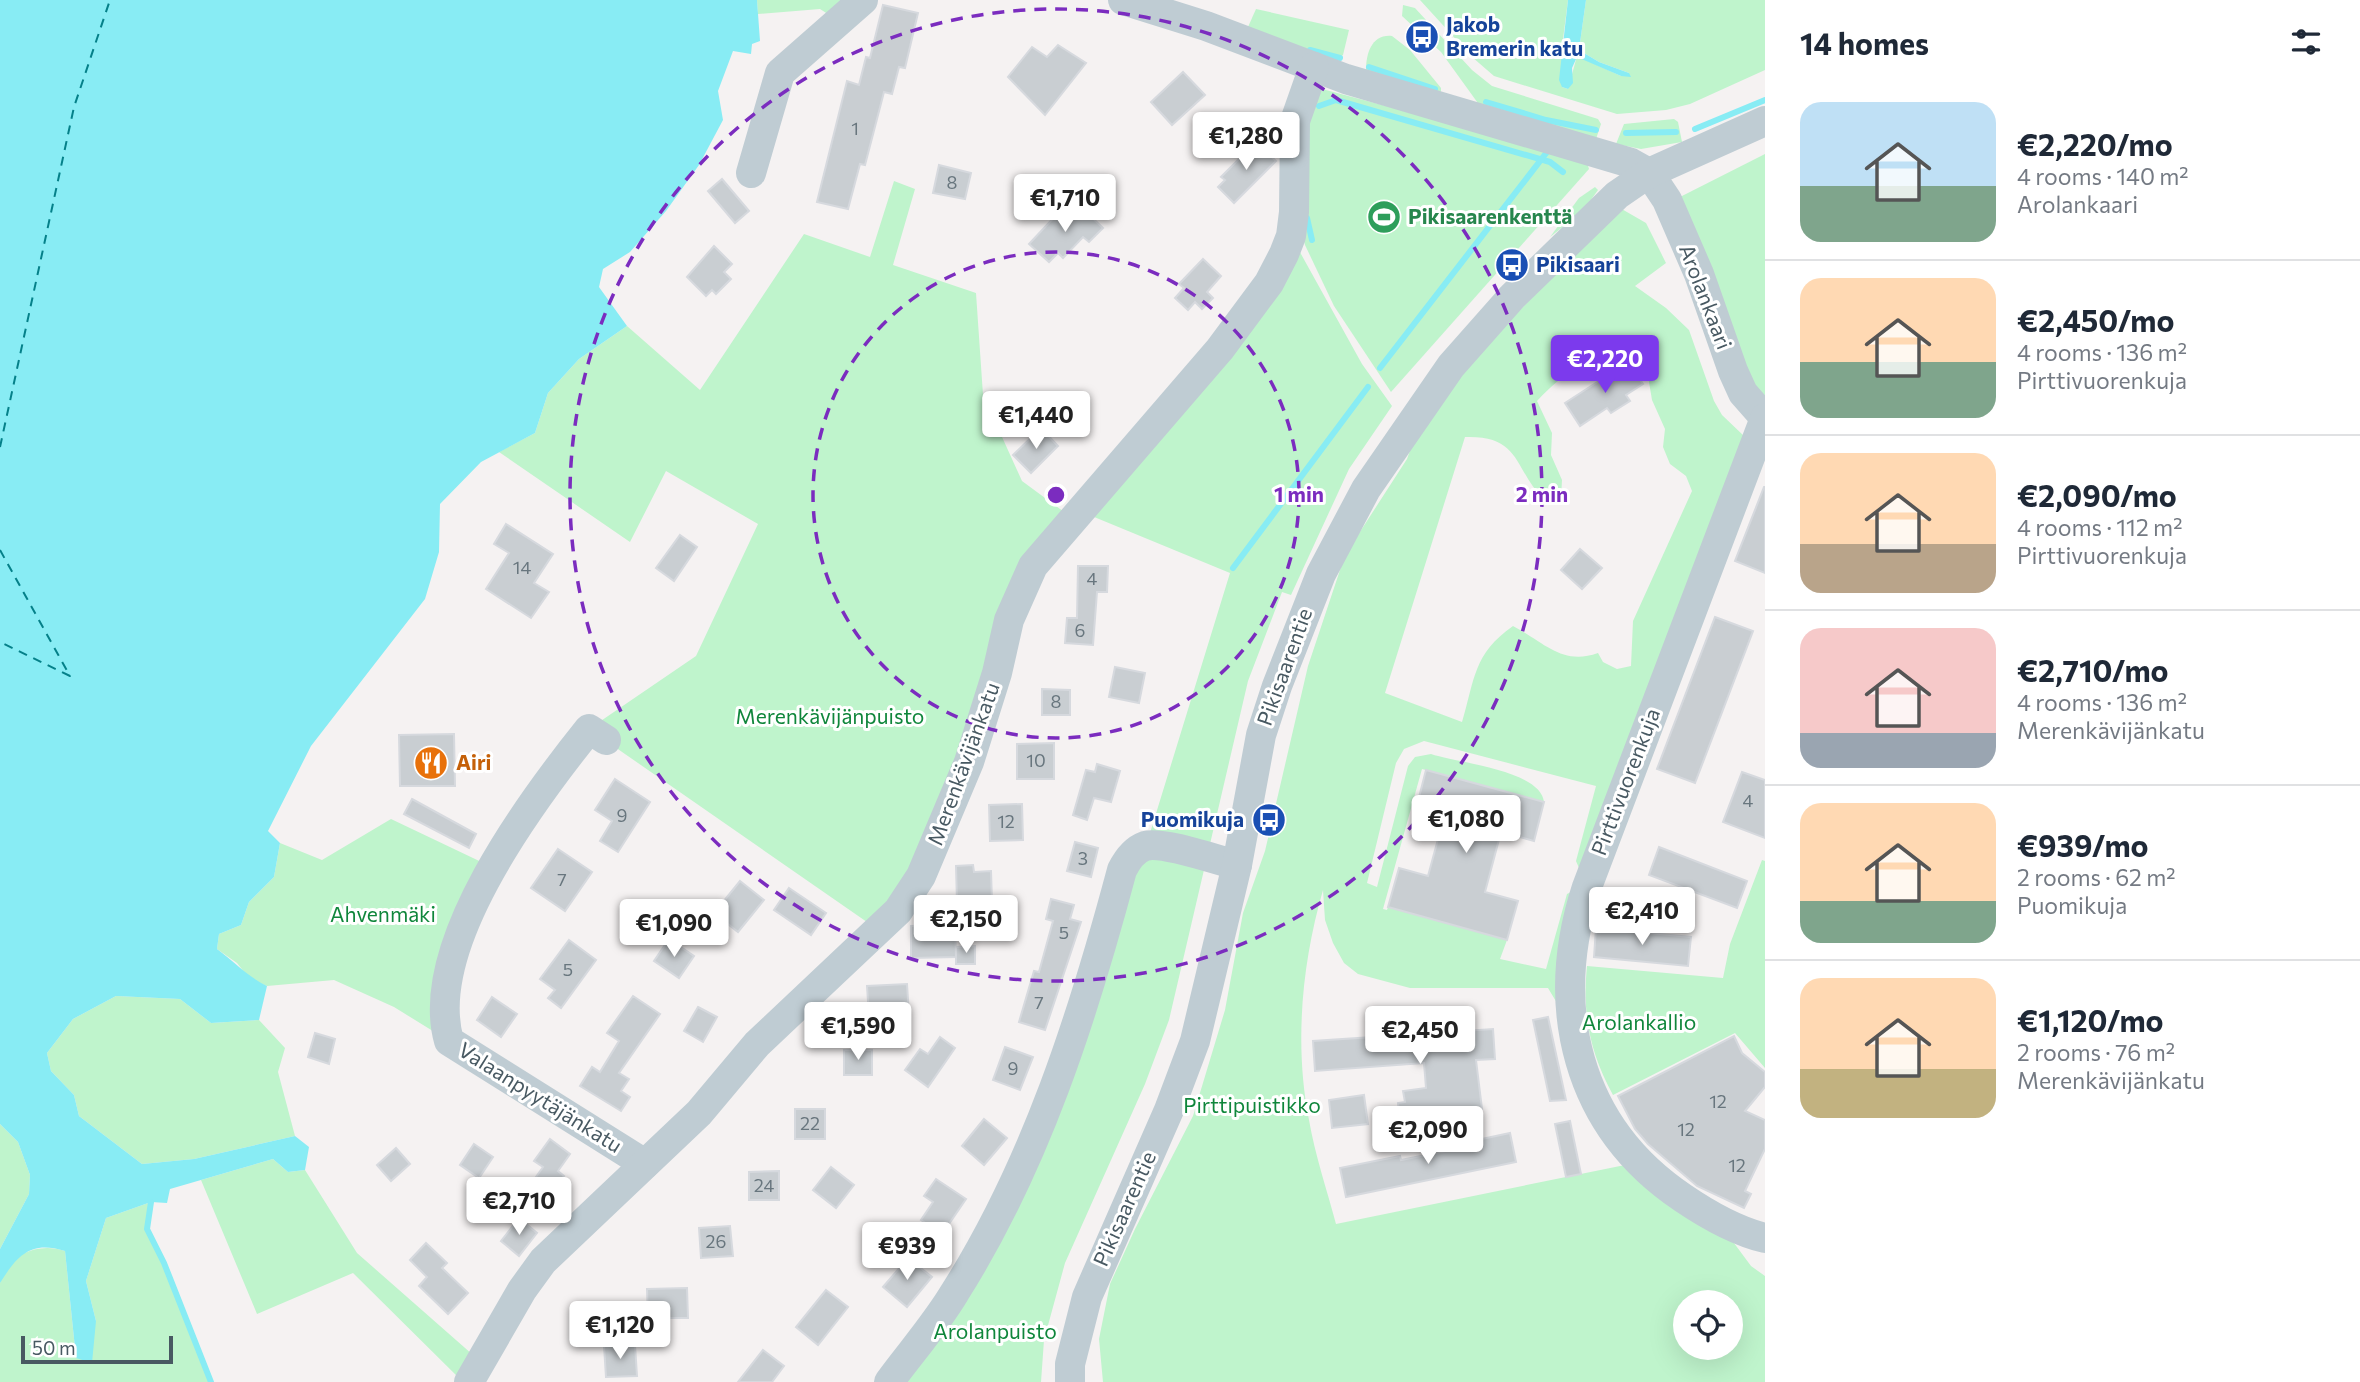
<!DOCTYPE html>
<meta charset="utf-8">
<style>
body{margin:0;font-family:Commissioner,sans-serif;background:#f6f6f7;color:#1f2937;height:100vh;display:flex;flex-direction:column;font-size:26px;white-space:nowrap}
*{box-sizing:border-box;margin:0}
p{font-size:23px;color:#747a83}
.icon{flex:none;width:38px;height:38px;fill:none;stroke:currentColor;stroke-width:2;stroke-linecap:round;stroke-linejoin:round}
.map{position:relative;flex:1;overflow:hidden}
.sheet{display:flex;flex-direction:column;background:#fff;width:595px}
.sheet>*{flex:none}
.buttons{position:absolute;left:1673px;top:1290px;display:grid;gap:14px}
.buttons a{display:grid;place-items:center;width:70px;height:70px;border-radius:50%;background:#fff;box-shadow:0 7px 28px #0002;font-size:35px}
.scale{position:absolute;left:21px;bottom:18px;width:152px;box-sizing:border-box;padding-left:7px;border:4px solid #485962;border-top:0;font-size:19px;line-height:24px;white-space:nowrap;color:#485962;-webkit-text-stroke:5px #fff;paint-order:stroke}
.price{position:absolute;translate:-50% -60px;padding:0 16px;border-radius:7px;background:#fff;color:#222;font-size:23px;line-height:46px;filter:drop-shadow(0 2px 4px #0008)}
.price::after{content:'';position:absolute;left:50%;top:42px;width:21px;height:16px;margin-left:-10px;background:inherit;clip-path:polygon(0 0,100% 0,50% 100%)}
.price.current{background:#7c3aed;color:#fff}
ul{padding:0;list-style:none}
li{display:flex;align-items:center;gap:21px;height:175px;padding:0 35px}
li+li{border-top:2px solid #e0e1e3}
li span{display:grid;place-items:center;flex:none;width:196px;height:140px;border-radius:21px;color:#555}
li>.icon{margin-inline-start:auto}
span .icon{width:84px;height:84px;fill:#fffc;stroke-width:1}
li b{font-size:30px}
h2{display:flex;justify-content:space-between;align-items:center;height:84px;padding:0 35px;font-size:30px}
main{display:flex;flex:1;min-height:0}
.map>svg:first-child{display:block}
</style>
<main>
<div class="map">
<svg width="1765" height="1382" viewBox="0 0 1765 1382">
<rect width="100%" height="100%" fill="#f5f2f2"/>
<!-- green -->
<g fill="#bff4cc" fill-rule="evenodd">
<polygon points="757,0 857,0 834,18 820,9 758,14"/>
<polygon points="1420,0 1568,0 1563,39 1562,87 1568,89 1577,56 1621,76 1629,73 1599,62 1579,50 1586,0 1765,0 1765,70 1690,104 1666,110 1617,114 1494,76 1472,57"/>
<polygon points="1403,5 1415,8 1472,70 1492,86 1598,119 1601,124 1596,139 1480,106 1441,52 1402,16"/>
<polygon points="1256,9 1349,30 1343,55 1336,60 1248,27"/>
<path d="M 1392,36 L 1410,50 L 1441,88 L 1441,92 L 1366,70 C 1366,53 1372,34 1392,36 Z"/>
<polygon points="1322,89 1586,159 1589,169 1391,392 1334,306 1305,245 1300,227 1299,135"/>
<polygon points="1674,119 1678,122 1682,142 1641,149 1616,144 1624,124"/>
<polygon points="1765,154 1765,397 1754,386 1680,197"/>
<polygon points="894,181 915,189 893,265 976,293 983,395 1022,481 1075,520 1033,566 969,762 877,929 589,729 696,656 758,524 666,471 630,542 499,452 535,433 548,393 579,359 627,326 700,390 804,234 870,257"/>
<polygon points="1595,187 1598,190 1583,211 1550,237 1579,198"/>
<path d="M 1620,208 L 1646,223 L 1666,263 L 1635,286 L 1666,308 L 1689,330 L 1714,401 L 1722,415 L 1744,436 L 1579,868 L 1576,861 L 1596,786 L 1424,741 L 1404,749 L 1396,763 L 1367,883 L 1377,887 L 1408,766 L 1415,757 L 1431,754 C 1457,763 1541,770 1544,802 L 1422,769 L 1383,909 L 1387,910 L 1388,907 L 1507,940 L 1500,959 L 1546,969 L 1567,894 L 1571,892 L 1558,950 L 1557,1003 L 1548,988 L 1410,988 L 1358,974 L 1344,963 L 1333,943 L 1325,920 L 1323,890 C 1302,963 1294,1044 1309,1120 C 1315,1155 1327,1190 1336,1224 L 1625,1165 L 1731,1239 L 1751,1266 L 1765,1276 L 1765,1382 L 1103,1382 L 1099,1339 L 1110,1284 L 1135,1229 L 1193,1116 L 1225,1010 L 1243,913 L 1265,851 L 1308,666 L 1345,555 L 1407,459 L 1418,428 L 1459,372 ZM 1635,355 L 1648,376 L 1652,400 L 1665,429 L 1663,447 L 1670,464 L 1686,476 L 1692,491 L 1633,621 L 1631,666 L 1617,669 L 1603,662 L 1598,653 C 1562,666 1544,642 1513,626 C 1473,654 1475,679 1462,722 L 1385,693 L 1465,437 C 1523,435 1513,471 1546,501 L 1561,498 L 1562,480 L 1551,455 L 1552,433 L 1537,401 C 1567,369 1590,357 1635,355 ZM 1685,1302 L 1731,1302 L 1731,1348 L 1685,1348 Z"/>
<polygon points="1291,236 1362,364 1392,406 1349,469 1291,595 1282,592 1248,681 1169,1020 1145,1084 1065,1263 1044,1340 1041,1382 895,1382 961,1294 1146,846 1230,573 1082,512"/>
<polygon points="391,819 494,868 459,939 449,1041 394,1007 334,980 267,986 249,978 237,963 217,949 219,934 241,925 249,902 274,877 280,843 322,860"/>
<path d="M 1762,860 L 1765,861 L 1765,1068 L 1735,1033 L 1613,1095 C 1590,1053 1582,1014 1587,966 L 1723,978 L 1730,944 Z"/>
<polygon points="116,996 180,999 211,1023 259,1020 285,1048 278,1072 295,1136 194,1159 142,1164 79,1116 74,1095 51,1071 47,1053 73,1019"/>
<polygon points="0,1124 18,1142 30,1175 29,1194 0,1249"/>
<polygon points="273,1159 288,1172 305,1170 357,1253 481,1362 463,1382 353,1273 257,1314 201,1180"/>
<path d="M 151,1202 L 147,1229 L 164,1263 L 211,1382 L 0,1382 C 0,1361 0,1300 0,1283 C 8,1254 38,1242 65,1251 L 76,1358 L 96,1321 L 86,1281 L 106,1218 Z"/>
</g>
<!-- water -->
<g fill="#88ecf4">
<path d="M 0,0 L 757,0 L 760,41 L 752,44 L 751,54 L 733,51 L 718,91 L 723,120 L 699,165 L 666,211 L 630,252 L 603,269 L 599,287 L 627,326 L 579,359 L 548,393 L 535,433 L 481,462 L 440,504 L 439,552 L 425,599 L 311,746 L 268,831 L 280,843 L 274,877 L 249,902 L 241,925 L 219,934 L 217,949 C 235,962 248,977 267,986 L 259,1020 L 211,1023 L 180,999 L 116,996 L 73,1019 L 47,1053 L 51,1071 L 74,1095 L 79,1116 L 142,1164 L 194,1159 L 295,1136 L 309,1147 L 305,1170 L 288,1172 L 273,1159 L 170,1189 L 167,1203 L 151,1202 L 106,1218 L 86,1281 L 96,1321 L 92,1363 L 76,1358 L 65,1251 C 30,1240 17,1256 0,1283 L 0,1249 L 29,1194 L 30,1175 L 18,1142 L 0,1124 Z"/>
<polygon points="1568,0 1586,0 1579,50 1599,62 1629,73 1631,77 1621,76 1577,57 1572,68 1573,83 1568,89 1562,87 1559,80"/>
</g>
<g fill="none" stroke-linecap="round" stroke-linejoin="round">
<!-- stream -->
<g stroke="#88ecf4" stroke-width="6">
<polyline points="1310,50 1340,58"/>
<polyline points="1369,67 1435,89"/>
<polyline points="1486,102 1546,120 1596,130"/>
<polyline points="1319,106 1336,100 1550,162 1563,172"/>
<polyline points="1695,129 1765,100"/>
<polyline points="1626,133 1676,132"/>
<polyline points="1307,218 1312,240"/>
<polyline points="1380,368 1547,152"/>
<polyline points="1233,568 1368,387"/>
<polyline points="151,1202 147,1229 164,1263 211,1382"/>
</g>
<!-- ferry -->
<g stroke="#058089" stroke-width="2" stroke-dasharray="9 7" stroke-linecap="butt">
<polyline points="0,447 74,107 110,0"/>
<polyline points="0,550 70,676 0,642"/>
</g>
</g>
<!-- building -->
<g fill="#c9ced2" stroke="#d6d9de" stroke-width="2">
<polygon points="883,5 918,13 905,68 899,67 892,94 884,92 865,165 860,164 848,209 817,202 847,81 859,85 866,57 870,58"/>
<polygon points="1058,45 1086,63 1045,115 1008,77 1032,47 1047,57"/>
<polygon points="1183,72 1205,95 1172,125 1151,102"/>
<polygon points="1256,142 1276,161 1234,203 1218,187 1225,180 1221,177"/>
<polygon points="939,165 971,173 965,199 933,193"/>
<polygon points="722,179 749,211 735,223 708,191"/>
<polygon points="1082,208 1103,228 1089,242 1083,237 1063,258 1058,253 1049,262 1029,244 1060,211 1070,221"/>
<polygon points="714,246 732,264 724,272 731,279 716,294 712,290 706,296 687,277"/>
<polygon points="1203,259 1221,276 1207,292 1213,298 1202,309 1195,302 1188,310 1175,298 1184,288 1179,284"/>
<polygon points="1628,362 1643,384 1626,395 1630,401 1611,413 1607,408 1580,426 1565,403"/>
<polygon points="1041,428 1058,446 1031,473 1013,455"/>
<polygon points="1764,487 1765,487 1765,573 1735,561"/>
<polygon points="506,524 553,554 534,583 549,592 531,618 486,589 509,553 494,544"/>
<polygon points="680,535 697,547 674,581 656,568"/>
<polygon points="1580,549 1602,568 1582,589 1561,570"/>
<polygon points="1078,566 1108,566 1107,592 1097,592 1093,645 1065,643 1067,618 1077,618"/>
<polygon points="1715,617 1753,631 1695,783 1657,769"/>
<polygon points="1115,667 1145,673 1139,703 1109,697"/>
<polygon points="1042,689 1070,690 1070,715 1042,715"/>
<polygon points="454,734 455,786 400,786 399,735"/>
<polygon points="1054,743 1054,779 1017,779 1017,744"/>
<polygon points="1097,764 1120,771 1111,802 1094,798 1087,820 1073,815 1086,770 1095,772"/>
<polygon points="1426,770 1544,802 1534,841 1501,832 1485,892 1518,901 1507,940 1388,907 1399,868 1428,876 1444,817 1416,809"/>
<polygon points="1742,772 1765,780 1765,838 1723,822"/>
<polygon points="615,779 650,802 618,852 600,841 612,821 595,810"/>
<polygon points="412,799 476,834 469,848 404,814"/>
<polygon points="1022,804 1023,840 990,841 989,805"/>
<polygon points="1075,842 1098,848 1091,877 1067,871"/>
<polygon points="1659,847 1747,881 1737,908 1649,875"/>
<polygon points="558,849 592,872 565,911 531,888"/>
<polygon points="973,865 974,872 991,871 992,902 957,903 956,866"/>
<polygon points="740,881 764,900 738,932 714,913"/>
<polygon points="789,888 826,913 811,935 774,910"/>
<polygon points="1051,899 1074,905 1070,919 1081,922 1045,1030 1019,1022 1034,971 1039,972 1053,921 1046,919"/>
<polygon points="955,925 956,957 911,958 911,926"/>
<polygon points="1596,928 1691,937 1688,966 1594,957"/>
<polygon points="669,939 694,956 679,978 654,961"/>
<polygon points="569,940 596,960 561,1008 548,998 555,990 540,979"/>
<polygon points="975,946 975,964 956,964 956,947"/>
<polygon points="907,984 909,1015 869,1017 867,986"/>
<polygon points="633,996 660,1014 619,1073 629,1079 621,1091 630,1097 621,1111 580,1086 592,1067 600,1072 619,1041 607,1033"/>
<polygon points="492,997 517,1014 501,1037 477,1020"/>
<polygon points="698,1007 717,1017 703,1042 684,1031"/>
<polygon points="1548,1017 1566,1100 1550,1101 1533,1020"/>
<polygon points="1493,1029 1495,1059 1476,1060 1482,1109 1400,1120 1398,1103 1405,1102 1403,1091 1426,1088 1424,1063 1315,1071 1313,1041"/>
<polygon points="315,1033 335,1039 329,1064 308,1057"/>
<polygon points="1734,1036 1742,1053 1765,1072 1765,1087 1745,1111 1765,1120 1765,1149 1745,1191 1751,1194 1744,1208 1697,1186 1648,1144 1635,1129 1618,1096"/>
<polygon points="940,1037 955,1048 928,1087 905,1070 920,1049 928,1054"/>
<polygon points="1005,1047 1033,1057 1020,1090 993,1080"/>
<rect x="844" y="1050" width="28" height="25"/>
<polygon points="1364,1095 1368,1124 1332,1128 1329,1100"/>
<rect x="795" y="1109" width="30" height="30"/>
<polygon points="984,1119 1007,1138 984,1165 962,1146"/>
<polygon points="1570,1121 1581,1174 1566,1177 1555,1124"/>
<polygon points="1510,1133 1516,1162 1346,1197 1340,1168 1400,1156 1401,1160 1450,1150 1449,1146"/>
<polygon points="550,1139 570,1154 558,1171 564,1176 549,1197 531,1184 543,1167 534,1161"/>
<polygon points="474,1144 493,1157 479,1178 460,1165"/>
<polygon points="396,1148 410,1164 391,1181 377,1165"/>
<polygon points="831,1167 854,1185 836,1208 813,1190"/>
<polygon points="779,1171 779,1200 749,1200 749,1172"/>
<polygon points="936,1179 966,1199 942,1234 921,1220 933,1202 924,1196"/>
<polygon points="519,1218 537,1233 519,1256 501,1241"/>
<polygon points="881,1224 905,1242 895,1256 871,1237"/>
<polygon points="730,1226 733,1256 701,1258 699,1228"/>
<polygon points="426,1243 447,1263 442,1268 468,1293 448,1314 419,1286 427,1277 410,1260"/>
<polygon points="908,1258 932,1277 907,1307 883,1287"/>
<polygon points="687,1288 688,1318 648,1318 647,1289"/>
<polygon points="826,1290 848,1307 818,1345 796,1327"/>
<polygon points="635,1345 637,1376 606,1377 604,1346"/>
<polygon points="763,1350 784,1366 772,1382 738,1382"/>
</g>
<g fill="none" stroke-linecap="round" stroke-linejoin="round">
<!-- minor -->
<g stroke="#bfccd3" stroke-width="30">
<polyline points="1123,0 1206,26 1346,79 1631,163 1649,173 1667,200 1699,274 1733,371 1743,393 1765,418"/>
<polyline points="751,173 780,73 863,0"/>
<path d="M 1765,418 L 1587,887 C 1548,1007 1576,1126 1683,1198 C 1708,1215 1736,1231 1765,1238"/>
<path d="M 606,740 L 589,729 C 532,800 422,946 449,1041 L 645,1164"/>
<polyline points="469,1382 522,1290 543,1261 699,1113 757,1044 898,911 921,876 969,762 997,673 1009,620 1033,566 1220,349 1269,283 1284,254 1291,236 1294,212 1295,121 1314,67"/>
<path d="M 889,1382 C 911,1352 936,1324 955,1292 C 1036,1164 1083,1016 1122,870 C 1127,860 1134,850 1145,846 C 1163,841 1216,860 1237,865"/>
<polyline points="1070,1382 1070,1364 1087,1297 1169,1110 1195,1041 1237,865 1261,735 1277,686 1321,574 1366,489 1451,366 1512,297 1617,195 1649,173 1765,121"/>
</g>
</g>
<!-- distance rings -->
<g fill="none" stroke="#7b2cbf" stroke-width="3.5" stroke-dasharray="12 9">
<circle cx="1056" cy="495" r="243"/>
<circle cx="1056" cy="495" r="486"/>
</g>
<!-- icons -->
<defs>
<g id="bus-disc" transform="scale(1.75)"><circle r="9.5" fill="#1a4fb4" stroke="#fff"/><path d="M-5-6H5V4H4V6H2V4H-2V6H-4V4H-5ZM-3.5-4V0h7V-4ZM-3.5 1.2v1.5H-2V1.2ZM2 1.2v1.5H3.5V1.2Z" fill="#fff"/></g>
<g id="stadium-disc" transform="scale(1.75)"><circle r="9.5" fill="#2e9e5b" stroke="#fff"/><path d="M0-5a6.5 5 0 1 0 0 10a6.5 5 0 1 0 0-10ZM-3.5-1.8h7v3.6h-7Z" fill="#fff"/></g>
<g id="restaurant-disc" transform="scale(1.75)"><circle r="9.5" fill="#e8710a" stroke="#fff"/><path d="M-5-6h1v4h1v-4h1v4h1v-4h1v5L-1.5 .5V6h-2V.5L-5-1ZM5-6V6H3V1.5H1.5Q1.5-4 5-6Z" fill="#fff"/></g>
</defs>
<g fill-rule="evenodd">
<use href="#bus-disc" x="1422" y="37"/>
<use href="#stadium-disc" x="1384" y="217"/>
<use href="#bus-disc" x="1512" y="265"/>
<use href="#restaurant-disc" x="431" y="763"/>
<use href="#bus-disc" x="1269" y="820"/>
</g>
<g text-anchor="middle" stroke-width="6" stroke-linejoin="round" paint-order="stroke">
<!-- number labels -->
<g font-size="18" fill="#68767e">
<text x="855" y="135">1</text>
<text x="952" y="189">8</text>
<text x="522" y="574">14</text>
<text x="1092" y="585">4</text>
<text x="1080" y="637">6</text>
<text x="1056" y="708">8</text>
<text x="1036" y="767">10</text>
<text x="1748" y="807">4</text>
<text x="622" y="822">9</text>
<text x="1006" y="828">12</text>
<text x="1083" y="865">3</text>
<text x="562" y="886">7</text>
<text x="1064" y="939">5</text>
<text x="568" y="976">5</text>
<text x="1039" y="1009">7</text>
<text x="1013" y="1075">9</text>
<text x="1718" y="1108">12</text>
<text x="810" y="1130">22</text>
<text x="1686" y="1136">12</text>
<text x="1737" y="1172">12</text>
<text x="764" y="1192">24</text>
<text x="716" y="1248">26</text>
</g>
<!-- transit labels -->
<g font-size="21" font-weight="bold" fill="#164399" stroke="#fff" text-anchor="start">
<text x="1446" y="32">Jakob<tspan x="1446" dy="24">Bremerin katu</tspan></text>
<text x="1536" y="272">Pikisaari</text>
<text x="1244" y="827" text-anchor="end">Puomikuja</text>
</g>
<!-- leisure labels -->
<g font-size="21" font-weight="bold" fill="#27864d" stroke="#fff" text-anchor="start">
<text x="1408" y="224">Pikisaarenkenttä</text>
</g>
<!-- street labels -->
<g font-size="21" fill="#485962" stroke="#fff">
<text transform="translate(1705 297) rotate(69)" y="7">Arolankaari</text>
<text transform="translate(1285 667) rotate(-70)" y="7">Pikisaarentie</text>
<text transform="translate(964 764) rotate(-70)" y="7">Merenkävijänkatu</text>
<text transform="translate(1626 782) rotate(-69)" y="7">Pirttivuorenkuja</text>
<text transform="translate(540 1098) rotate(32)" y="7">Valaanpyytäjänkatu</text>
<text transform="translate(1125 1209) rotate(-66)" y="7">Pikisaarentie</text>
</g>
<!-- park labels -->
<g font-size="21" fill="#0f863b" stroke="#fff">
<text x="830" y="724">Merenkävijänpuisto</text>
<text x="383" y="922">Ahvenmäki</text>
<text x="1639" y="1030">Arolankallio</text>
<text x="1252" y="1113">Pirttipuistikko</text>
<text x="995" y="1339">Arolanpuisto</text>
</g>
<!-- food labels -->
<g font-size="21" font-weight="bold" fill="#c56008" stroke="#fff" text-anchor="start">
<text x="456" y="770">Airi</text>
</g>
</g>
<circle cx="1056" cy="495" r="10" fill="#7b2cbf" stroke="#fff" stroke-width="3.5"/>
<g font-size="21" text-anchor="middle" font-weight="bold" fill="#7b2cbf" stroke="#fff" stroke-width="6" stroke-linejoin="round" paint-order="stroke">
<text x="1299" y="502">1 min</text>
<text x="1542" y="502">2 min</text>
</g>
</svg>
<div class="buttons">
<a><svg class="icon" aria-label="locate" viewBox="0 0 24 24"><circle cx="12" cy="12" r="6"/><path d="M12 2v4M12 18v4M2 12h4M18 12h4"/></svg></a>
</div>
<div class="scale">50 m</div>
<b class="price" style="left:1246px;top:172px">€1,280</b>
<b class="price" style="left:1065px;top:234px">€1,710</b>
<b class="price current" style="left:1605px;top:395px">€2,220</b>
<b class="price" style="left:1036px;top:451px">€1,440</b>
<b class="price" style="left:1466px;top:855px">€1,080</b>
<b class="price" style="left:1642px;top:947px">€2,410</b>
<b class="price" style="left:966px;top:955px">€2,150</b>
<b class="price" style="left:674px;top:959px">€1,090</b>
<b class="price" style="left:858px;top:1062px">€1,590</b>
<b class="price" style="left:1420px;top:1066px">€2,450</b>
<b class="price" style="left:1428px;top:1166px">€2,090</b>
<b class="price" style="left:519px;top:1237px">€2,710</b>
<b class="price" style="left:907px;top:1282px">€939</b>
<b class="price" style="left:620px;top:1361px">€1,120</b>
</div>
<section class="sheet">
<h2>14 homes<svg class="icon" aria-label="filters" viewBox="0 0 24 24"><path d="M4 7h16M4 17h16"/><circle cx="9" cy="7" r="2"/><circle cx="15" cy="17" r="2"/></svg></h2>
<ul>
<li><span style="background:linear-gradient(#bfe0f5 60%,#7fa58c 0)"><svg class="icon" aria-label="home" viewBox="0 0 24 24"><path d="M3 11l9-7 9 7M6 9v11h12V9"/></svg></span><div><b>€2,220/mo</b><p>4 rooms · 140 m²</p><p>Arolankaari</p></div></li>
<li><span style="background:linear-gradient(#ffd9b3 60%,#7fa58c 0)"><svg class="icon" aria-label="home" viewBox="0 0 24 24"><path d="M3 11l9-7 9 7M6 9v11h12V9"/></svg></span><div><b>€2,450/mo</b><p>4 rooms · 136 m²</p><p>Pirttivuorenkuja</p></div></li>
<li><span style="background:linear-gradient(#ffd9b3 65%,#b9a48a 0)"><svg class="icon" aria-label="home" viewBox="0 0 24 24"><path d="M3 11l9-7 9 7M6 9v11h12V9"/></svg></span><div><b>€2,090/mo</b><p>4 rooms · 112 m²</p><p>Pirttivuorenkuja</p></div></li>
<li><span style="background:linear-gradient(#f6c9c9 75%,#9aa5b1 0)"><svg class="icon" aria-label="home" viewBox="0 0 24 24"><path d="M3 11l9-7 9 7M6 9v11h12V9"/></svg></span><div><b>€2,710/mo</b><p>4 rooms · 136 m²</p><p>Merenkävijänkatu</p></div></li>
<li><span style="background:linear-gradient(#ffd9b3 70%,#7fa58c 0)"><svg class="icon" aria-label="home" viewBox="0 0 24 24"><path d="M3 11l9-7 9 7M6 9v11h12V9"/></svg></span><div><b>€939/mo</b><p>2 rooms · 62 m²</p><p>Puomikuja</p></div></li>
<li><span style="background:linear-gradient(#ffd9b3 65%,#c2b280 0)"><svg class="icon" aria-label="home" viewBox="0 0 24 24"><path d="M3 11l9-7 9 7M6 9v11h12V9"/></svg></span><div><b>€1,120/mo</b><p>2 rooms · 76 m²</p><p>Merenkävijänkatu</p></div></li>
</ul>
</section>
</main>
